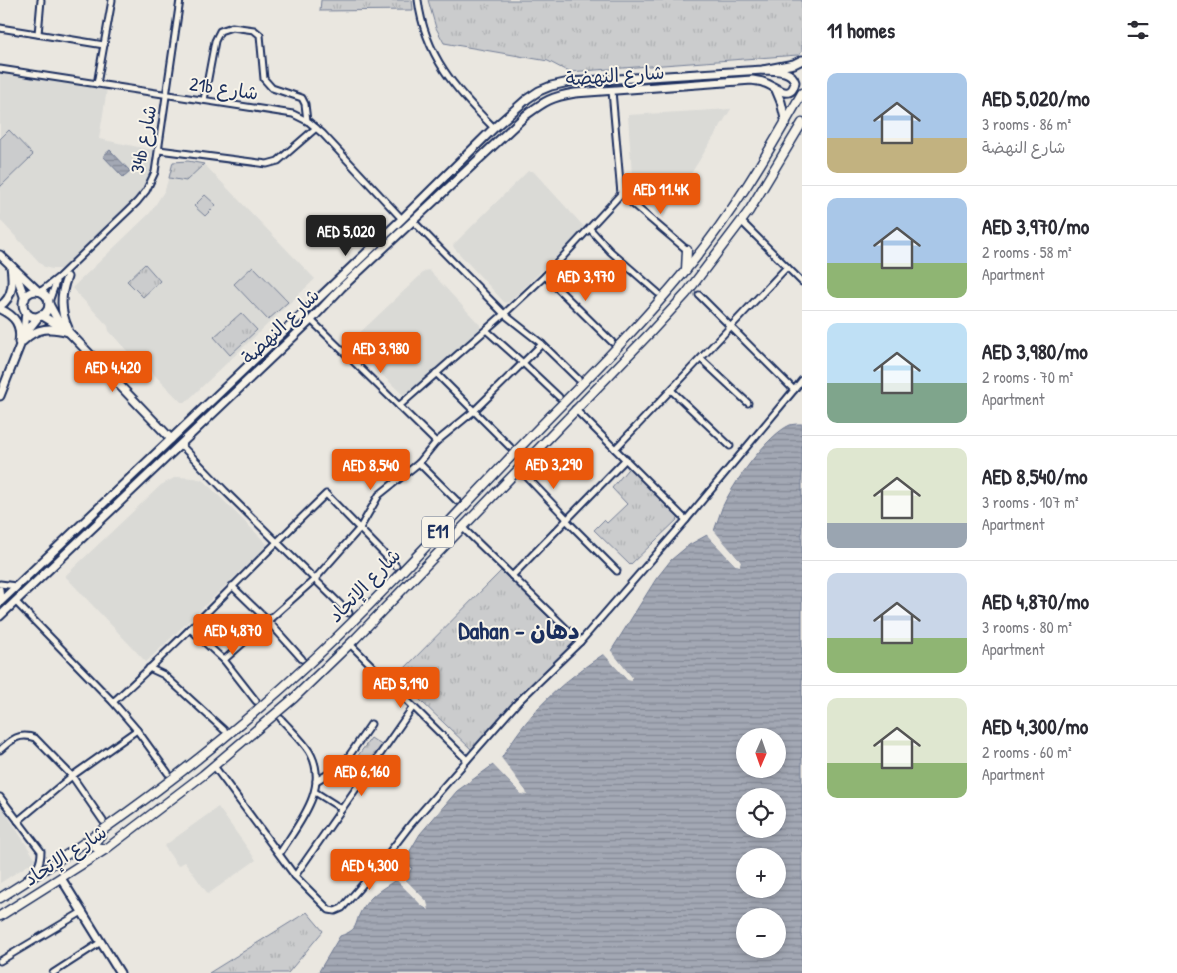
<!DOCTYPE html>
<meta charset="utf-8">
<style>
body{margin:0;font-family:"Patrick Hand","Playpen Sans Arabic",sans-serif;background:#f2f2f3;color:#2b2b33;height:100vh;display:flex;flex-direction:column;font-size:19px;white-space:nowrap}
*{box-sizing:border-box;margin:0}
p{font-size:16px;color:#7c7c81}
.icon{flex:none;width:28px;height:28px;fill:none;stroke:currentColor;stroke-width:2;stroke-linecap:round;stroke-linejoin:round}
.map{position:relative;flex:1;overflow:hidden}
.sheet{display:flex;flex-direction:column;background:#fff;width:375px}
.sheet>*{flex:none}
.needle{width:32px;rotate:182deg}
.tools{position:absolute;left:736px;top:728px;display:grid;gap:10px}
.tools a{display:grid;place-items:center;width:50px;height:50px;border-radius:50%;background:#fff;box-shadow:0 2px 8px #0003;font-size:25px}
.price{position:absolute;translate:-50% -42px;padding:0 11px;border-radius:5px;background:#ea580c;color:#fff;font-size:16px;line-height:32px;filter:drop-shadow(0 1px 2px #0008)}
.price::after{content:'';position:absolute;left:50%;top:30px;width:15px;height:11px;margin-left:-8px;background:inherit;clip-path:polygon(0 0,100% 0,50% 100%)}
.price.active{background:#222;color:#fff}
ul{padding:0;list-style:none}
li{display:flex;align-items:center;gap:15px;height:125px;padding:0 25px}
li+li{border-top:1px solid #e1e1e2}
li span{display:grid;place-items:center;flex:none;width:140px;height:100px;border-radius:10px;color:#555}
li>.icon{margin-inline-start:auto}
span .icon{width:60px;height:60px;fill:#fffc;stroke-width:1}
li b{font-size:21px}
h2{display:flex;justify-content:space-between;align-items:center;height:60px;padding:0 25px;font-size:21px}
main{display:flex;flex:1;min-height:0}
.map>svg:first-child{display:block}
</style>
<main>
<div class="map">
<svg width="802" height="973" viewBox="0 0 802 973">
<defs>
<pattern id="grass-tufts" width="24" height="20" patternUnits="userSpaceOnUse" patternTransform="scale(1.25)"><rect width="24" height="20" fill="#cbcccd"/><path d="M3 7l-1-3M5 7V3M7 7l1-3M15 17l-1-3M17 17v-4M19 17l1-3" fill="none" stroke="#aeb0b2"/></pattern>
<pattern id="cemetery-stones" width="16" height="16" patternUnits="userSpaceOnUse" patternTransform="scale(1.25)"><rect width="16" height="16" fill="#cbcccd"/><path d="M2 7V4a2 2 0 0 1 4 0v3zM10 15v-3a2 2 0 0 1 4 0v3z" fill="#aeb0b2"/></pattern>
<pattern id="water-rules" width="6" height="5" patternUnits="userSpaceOnUse" patternTransform="scale(1.25)"><rect width="6" height="5" fill="#a3a8b4"/><path d="M0 2.5h6" fill="none" stroke="#848996"/></pattern>
</defs>
<rect width="100%" height="100%" fill="#eae7e0"/>
<filter id="ink" filterUnits="userSpaceOnUse"><feTurbulence type="fractalNoise" baseFrequency=".02" numOctaves="2"/><feDisplacementMap in="SourceGraphic" scale="10" xChannelSelector="R" yChannelSelector="G"/><feConvolveMatrix kernelMatrix="1 2 1 2 8 2 1 2 1" color-interpolation-filters="sRGB"/></filter>
<g filter="url(#ink)">
<!-- built -->
<g fill="#dadad6">
<polygon points="0,72 107,89 99,139 153,150 150,175 143,190 62,269 52,269 44,267 0,220"/>
<polygon points="731,109 663,219 633,192 628,115"/>
<polygon points="188,161 203,163 315,279 186,402 181,402 135,355 129,353 109,331 108,326 72,288 150,213 165,190 173,162"/>
<polygon points="528,171 533,171 586,229 509,302 505,303 454,248 453,245"/>
<polygon points="429,270 480,325 480,329 407,396 403,395 351,345 350,342 425,271"/>
<polygon points="176,477 195,478 202,480 207,484 268,545 146,662 65,576 161,485"/>
<polygon points="0,804 36,860 0,883"/>
<polygon points="218,807 256,860 208,894 185,862 178,866 164,846"/>
</g>
<!-- grass -->
<g fill="url(#grass-tufts)" stroke="#737e96">
<polygon points="321,0 412,0 413,10 320,11"/>
<polygon points="428,0 802,0 802,52 798,55 569,72 548,61 444,43 436,28"/>
<polygon points="188,161 204,164 186,181 169,178 173,162"/>
<polygon points="145,264 160,281 143,297 127,281"/>
<polygon points="241,313 257,330 230,355 214,337"/>
<polygon points="632,464 680,517 630,565 594,530 604,520 607,523 627,504 612,488"/>
<polygon points="501,571 577,645 513,710 485,742 472,750 396,677"/>
<polygon points="307,912 323,931 288,973 209,973"/>
</g>
<!-- cemetery -->
<polygon fill="url(#cemetery-stones)" stroke="#737e96" points="371,738 383,746 367,769 354,761"/>
<!-- pitch -->
<g fill="#cbcccd" stroke="#737e96">
<polygon points="9,130 33,155 0,187 0,139"/>
<polygon points="205,195 216,205 205,216 194,206"/>
<polygon points="253,266 288,302 268,320 234,284"/>
</g>
<!-- water -->
<g fill="url(#water-rules)" stroke="#6d7892" fill-rule="evenodd">
<polygon points="110,150 130,171 123,177 103,156"/>
<path d="M 802,424 L 802,973 L 318,973 L 340,936 C 361,929 353,923 363,908 C 371,895 383,888 396,880 L 422,906 L 428,910 L 427,901 L 405,879 L 412,868 L 404,861 L 420,834 L 457,791 L 493,765 L 521,794 L 526,791 L 501,759 C 528,713 560,683 604,654 L 627,680 L 632,677 L 611,651 L 656,579 L 671,560 L 689,545 L 707,535 L 735,565 L 740,566 L 741,562 L 714,531 C 717,523 719,516 722,508 C 732,485 767,435 790,425 C 794,424 798,424 802,424 ZM 745,736 L 778,736 L 778,769 L 745,769 ZM 745,796 L 778,796 L 778,829 L 745,829 ZM 745,856 L 778,856 L 778,889 L 745,889 ZM 745,916 L 778,916 L 778,949 L 745,949 Z"/>
</g>
<!-- pier -->
<g fill="#eae7e0">
<polygon points="712,528 741,562 740,566 735,565 705,533 708,533 736,563 738,563 712,532"/>
<polygon points="609,648 632,677 632,681 627,680 602,652 605,652 630,678 609,652"/>
<polygon points="500,756 526,791 527,795 521,794 491,763 494,763 524,792 499,760"/>
<polygon points="403,877 427,901 429,910 422,906 396,880 397,878 426,906 403,881"/>
</g>
<g fill="none" stroke-linecap="round" stroke-linejoin="round">
<!-- street casing -->
<g stroke="#1b2f5e" stroke-width="9">
<g id="street">
<path d="M 418,0 C 425,56 456,90 494,128"/>
<polyline points="0,28 104,45"/>
<polyline points="38,34 41,0"/>
<polyline points="0,69 293,114 309,122 323,134 402,219"/>
<polyline points="97,84 112,0"/>
<polyline points="612,91 621,194 687,250"/>
<polyline points="204,100 215,41 220,31 232,27 254,30 260,35 264,79 272,88 302,98 305,104 307,121"/>
<polyline points="159,150 267,164 278,161 316,128"/>
<polyline points="413,221 504,314 542,344 578,379"/>
<polyline points="741,221 802,282"/>
<polyline points="590,229 610,251 658,293"/>
<polyline points="545,276 612,342"/>
<polyline points="40,292 59,277 137,202 146,191 155,172 180,0"/>
<polyline points="699,295 794,390 802,380"/>
<polyline points="49,302 56,282"/>
<polyline points="311,320 436,442"/>
<polyline points="486,330 523,363 559,397"/>
<polyline points="701,359 748,403"/>
<polyline points="436,373 510,447"/>
<polyline points="671,390 730,446"/>
<polyline points="399,406 504,314 545,276 621,194"/>
<polyline points="575,409 686,520"/>
<polyline points="180,444 225,491 349,613"/>
<polyline points="615,449 787,267"/>
<polyline points="419,463 457,501"/>
<polyline points="515,473 526,476 567,519"/>
<polyline points="566,520 617,571"/>
<polyline points="462,527 580,642"/>
<polyline points="512,576 626,459"/>
<polyline points="0,584 16,586"/>
<polyline points="232,586 269,622 302,659"/>
<polyline points="0,589 1,601"/>
<polyline points="15,601 113,702 137,730 168,773"/>
<polyline points="190,629 224,660 256,701"/>
<polyline points="350,644 467,760"/>
<polyline points="224,660 315,579 360,528 379,495 419,463 436,442 474,411 542,344"/>
<polyline points="149,668 164,675 224,730"/>
<path d="M 113,702 C 187,636 254,563 326,494 L 396,566"/>
<path d="M 0,750 C 11,740 19,732 35,738 L 72,776 L 103,821"/>
<polyline points="214,766 295,876 329,910 335,911 342,908 378,867 411,824 518,702 580,642 686,520 794,390"/>
<polyline points="316,781 342,766 371,724"/>
<polyline points="315,792 342,809"/>
<path d="M 0,797 L 41,851 C 41,864 37,869 28,877"/>
<polyline points="18,821 72,776 137,730"/>
<path d="M 280,853 C 298,824 331,787 309,751 C 302,740 290,729 281,719"/>
<polyline points="295,876 413,707"/>
<polyline points="0,961 82,912"/>
<polyline points="53,973 101,942"/>
</g>
</g>
<!-- secondary casing -->
<g stroke="#1b2f5e" stroke-width="11">
<g id="secondary">
<polyline points="776,90 781,102 786,123"/>
<polyline points="0,255 38,291"/>
<polyline points="15,271 25,299"/>
<path d="M 67,277 C 60,295 60,311 68,328"/>
<circle cx="36" cy="304" r="13"/>
<polyline points="49,304 57,319 62,325 171,439"/>
<path d="M 0,306 C 14,297 13,281 11,266"/>
<path d="M 0,309 C 15,316 22,325 19,342"/>
<polyline points="41,315 61,327"/>
<polyline points="24,333 26,311"/>
<path d="M 23,341 C 37,327 51,327 68,332"/>
<polyline points="102,361 108,365 111,364 113,358"/>
<polyline points="119,379 116,375 116,371 119,368 123,368"/>
<polyline points="0,396 24,335 39,316"/>
<polyline points="0,602 402,219 494,128 527,99 539,91 551,86 569,82 763,70 794,64 802,60"/>
<path d="M 0,616 L 311,320 L 341,288 L 526,115 C 545,101 551,97 575,93 L 752,80 C 756,81 761,81 765,83 C 775,86 791,103 795,82 C 791,69 775,71 763,70"/>
<polyline points="61,878 120,973"/>
</g>
</g>
<!-- primary casing -->
<g stroke="#1b2f5e" stroke-width="11">
<g id="primary">
<polyline points="686,270 687,250"/>
<polyline points="101,835 94,843 95,847 106,849"/>
<path d="M 0,898 C 112,828 219,748 315,658 C 381,596 442,529 504,464 C 565,400 629,339 685,271 C 731,216 767,155 802,93"/>
<polyline points="0,916 106,849 203,775 294,698 356,638 650,333 686,294 749,211 802,123"/>
</g>
</g>
<!-- street -->
<use href="#street" stroke="#f7f3e8" stroke-width="5"/>
<!-- secondary -->
<use href="#secondary" stroke="#f7f3e8" stroke-width="7"/>
<!-- primary -->
<use href="#primary" stroke="#f7f3e8" stroke-width="8"/>
</g>
</g>
<g text-anchor="middle" stroke-width="4" stroke-linejoin="round" paint-order="stroke">
<!-- shield labels -->
<rect fill="#f7f3e8" stroke="#5d6a87" stroke-width="1" x="422" y="516.5" width="32" height="31" rx="4"/>
<g font-size="18" font-weight="bold" fill="#1b2f5e">
<text x="438" y="538">E11</text>
</g>
<!-- street labels -->
<g font-size="19" fill="#1b2f5e" stroke="#f7f3e8">
<text transform="translate(615 75) rotate(-4)" y="7">شارع النهضة</text>
<text transform="translate(224 88) rotate(8)" y="7">21b شارع</text>
<text transform="translate(143 139) rotate(-79)" y="7">34b شارع</text>
<text transform="translate(280 326) rotate(-44)" y="7">شارع النهضة</text>
<text transform="translate(364 585) rotate(-46)" y="7">شارع الإتحاد</text>
<text transform="translate(65 855) rotate(-33)" y="7">شارع الإتحاد</text>
</g>
<!-- district labels -->
<g font-size="24" font-weight="bold" fill="#1b2f5e" stroke="#f7f3e8">
<text x="519" y="639">Dahan - دهان</text>
</g>
</g>
</svg>
<div class="tools">
<a><svg class="needle" viewBox="-14 -14 28 28"><path d="M0-13l5 13h-10z" fill="#e53935"/><path d="M0 13l5-13h-10z" fill="#7c7c81"/></svg></a>
<a><svg class="icon" aria-label="locate" viewBox="0 0 24 24"><circle cx="12" cy="12" r="6"/><path d="M12 2v4M12 18v4M2 12h4M18 12h4"/></svg></a>
<a>+</a>
<a>−</a>
</div>
<b class="price" style="left:661px;top:215px">AED 11.4K</b>
<b class="price active" style="left:346px;top:257px">AED 5,020</b>
<b class="price" style="left:586px;top:302px">AED 3,970</b>
<b class="price" style="left:381px;top:374px">AED 3,980</b>
<b class="price" style="left:113px;top:393px">AED 4,420</b>
<b class="price" style="left:554px;top:490px">AED 3,290</b>
<b class="price" style="left:371px;top:491px">AED 8,540</b>
<b class="price" style="left:233px;top:656px">AED 4,870</b>
<b class="price" style="left:401px;top:709px">AED 5,190</b>
<b class="price" style="left:362px;top:797px">AED 6,160</b>
<b class="price" style="left:370px;top:891px">AED 4,300</b>
</div>
<section class="sheet">
<h2>11 homes<svg class="icon" aria-label="filters" viewBox="0 0 24 24"><path d="M4 7h16M4 17h16"/><circle cx="9" cy="7" r="2"/><circle cx="15" cy="17" r="2"/></svg></h2>
<ul>
<li><span style="background:linear-gradient(#a9c7e8 65%,#c2b280 0)"><svg class="icon" aria-label="home" viewBox="0 0 24 24"><path d="M3 11l9-7 9 7M6 9v11h12V9"/></svg></span><div><b>AED 5,020/mo</b><p>3 rooms · 86 m²</p><p>شارع النهضة</p></div></li>
<li><span style="background:linear-gradient(#a9c7e8 65%,#8fb573 0)"><svg class="icon" aria-label="home" viewBox="0 0 24 24"><path d="M3 11l9-7 9 7M6 9v11h12V9"/></svg></span><div><b>AED 3,970/mo</b><p>2 rooms · 58 m²</p><p>Apartment</p></div></li>
<li><span style="background:linear-gradient(#bfe0f5 60%,#7fa58c 0)"><svg class="icon" aria-label="home" viewBox="0 0 24 24"><path d="M3 11l9-7 9 7M6 9v11h12V9"/></svg></span><div><b>AED 3,980/mo</b><p>2 rooms · 70 m²</p><p>Apartment</p></div></li>
<li><span style="background:linear-gradient(#dfe7d0 75%,#9aa5b1 0)"><svg class="icon" aria-label="home" viewBox="0 0 24 24"><path d="M3 11l9-7 9 7M6 9v11h12V9"/></svg></span><div><b>AED 8,540/mo</b><p>3 rooms · 107 m²</p><p>Apartment</p></div></li>
<li><span style="background:linear-gradient(#c9d6e8 65%,#8fb573 0)"><svg class="icon" aria-label="home" viewBox="0 0 24 24"><path d="M3 11l9-7 9 7M6 9v11h12V9"/></svg></span><div><b>AED 4,870/mo</b><p>3 rooms · 80 m²</p><p>Apartment</p></div></li>
<li><span style="background:linear-gradient(#dfe7d0 65%,#8fb573 0)"><svg class="icon" aria-label="home" viewBox="0 0 24 24"><path d="M3 11l9-7 9 7M6 9v11h12V9"/></svg></span><div><b>AED 4,300/mo</b><p>2 rooms · 60 m²</p><p>Apartment</p></div></li>
</ul>
</section>
</main>
